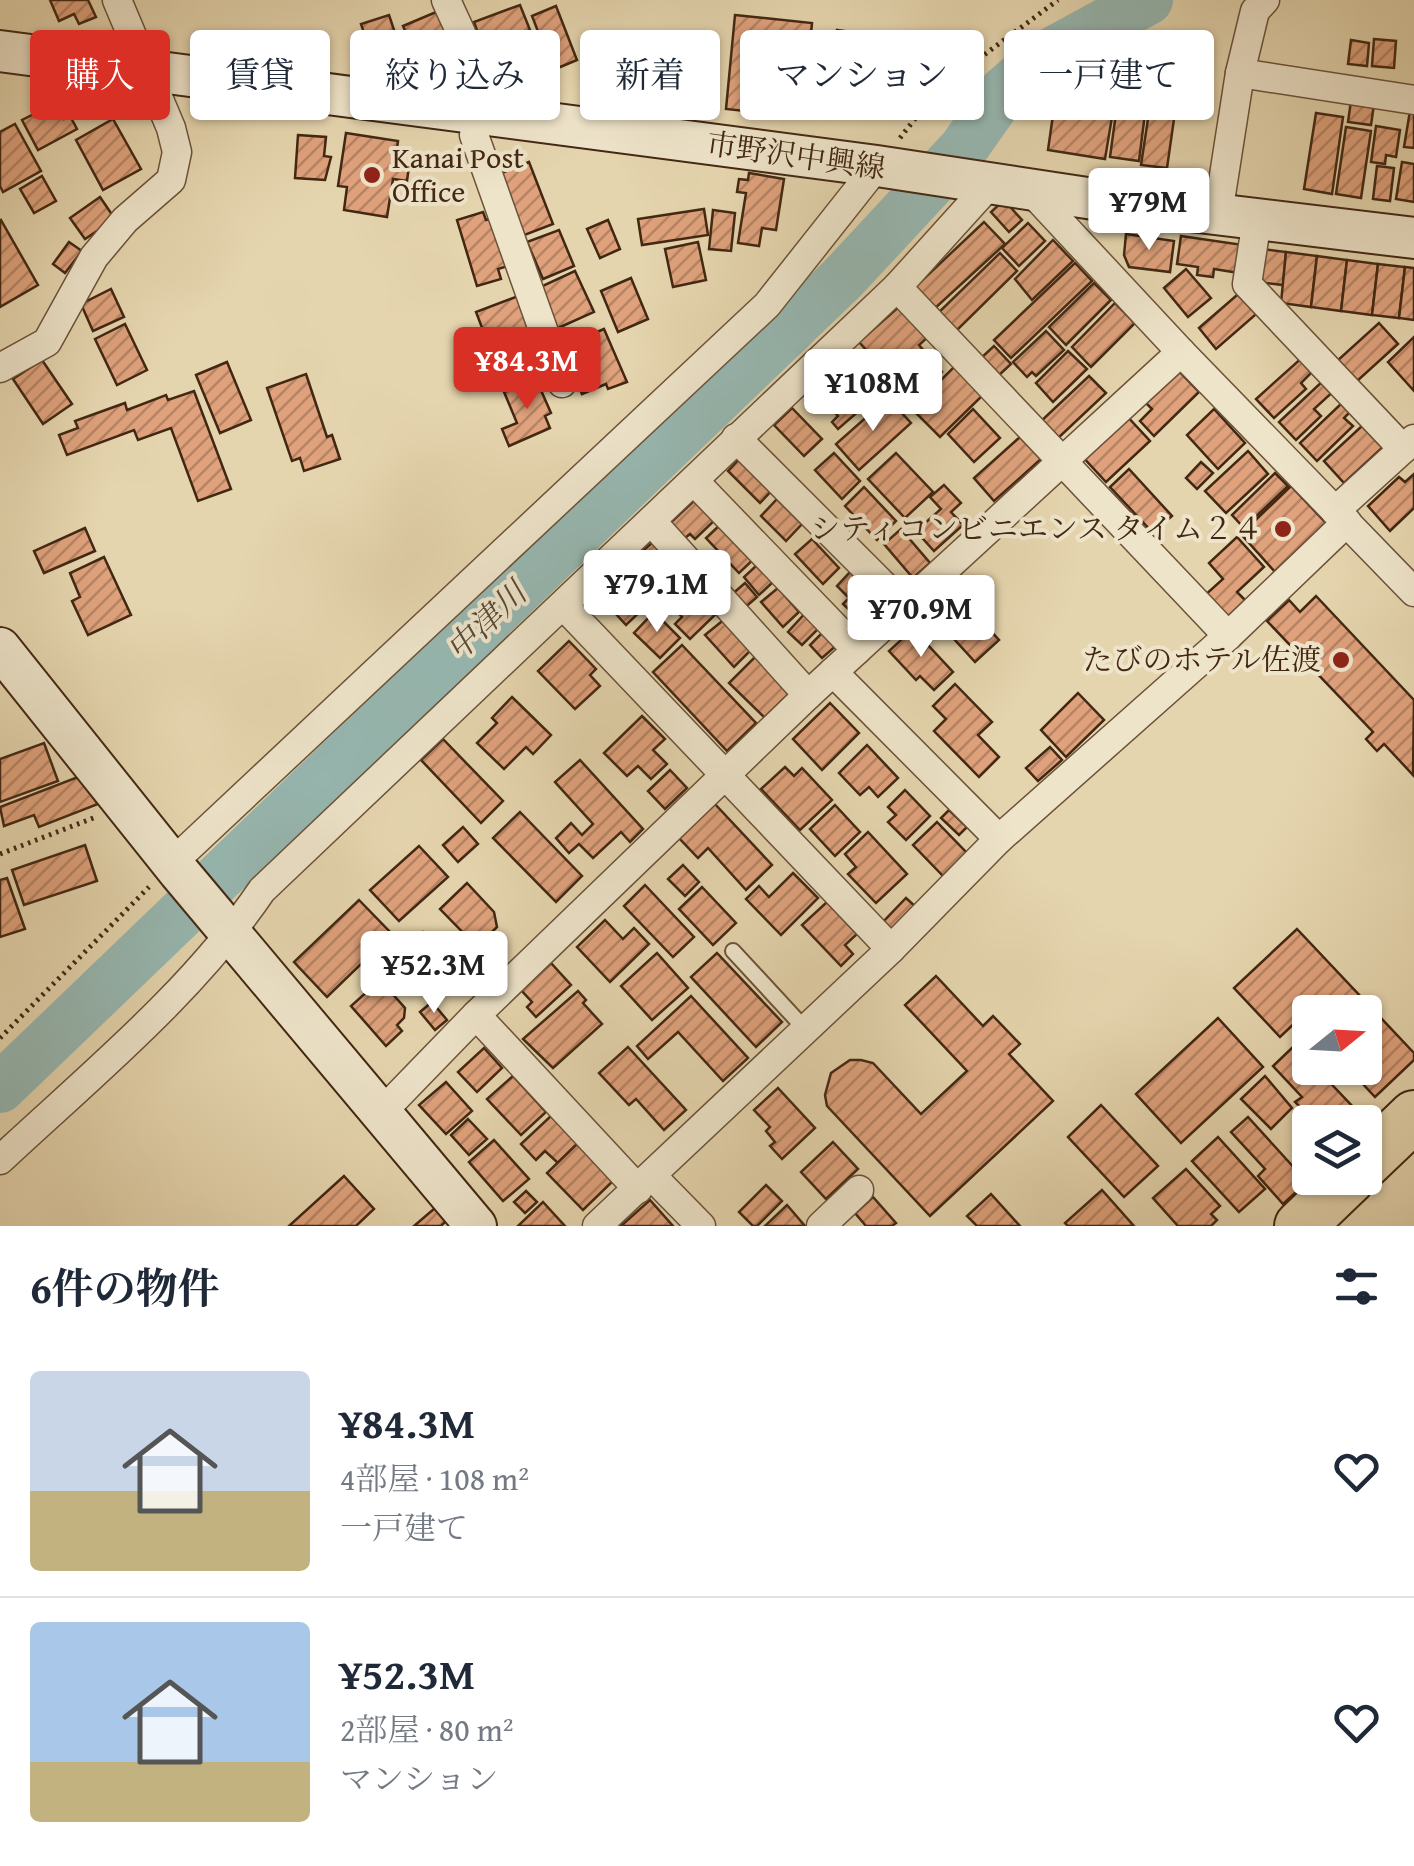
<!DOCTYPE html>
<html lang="ja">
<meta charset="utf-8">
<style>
body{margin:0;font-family:"Gentium Book Plus","Noto Serif JP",serif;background:#f2f2f3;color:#1f2937;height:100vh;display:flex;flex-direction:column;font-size:38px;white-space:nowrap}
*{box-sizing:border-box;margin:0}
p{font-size:32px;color:#747a83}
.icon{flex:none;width:55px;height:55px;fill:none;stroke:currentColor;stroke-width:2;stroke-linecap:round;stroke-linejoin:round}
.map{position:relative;height:1226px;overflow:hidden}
.sheet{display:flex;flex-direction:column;background:#fff;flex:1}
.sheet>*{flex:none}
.hud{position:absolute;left:30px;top:30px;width:1355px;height:90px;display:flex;gap:20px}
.needle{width:65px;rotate:72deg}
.tools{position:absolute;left:1292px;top:995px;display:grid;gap:20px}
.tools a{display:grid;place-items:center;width:90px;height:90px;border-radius:10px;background:#fff;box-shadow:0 2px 8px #0004;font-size:50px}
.price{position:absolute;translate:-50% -85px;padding:0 22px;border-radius:10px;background:#fff;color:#222;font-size:32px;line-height:65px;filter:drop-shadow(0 2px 5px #0008)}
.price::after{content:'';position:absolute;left:50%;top:60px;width:30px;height:22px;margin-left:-15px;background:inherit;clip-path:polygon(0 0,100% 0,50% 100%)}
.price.current{background:#d93025;color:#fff}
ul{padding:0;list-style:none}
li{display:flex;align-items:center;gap:30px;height:250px;padding:0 30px}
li+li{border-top:2px solid #e0e1e3}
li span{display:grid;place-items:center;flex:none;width:280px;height:200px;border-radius:10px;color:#555}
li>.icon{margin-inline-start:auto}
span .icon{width:120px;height:120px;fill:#fffc;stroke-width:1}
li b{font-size:42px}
h2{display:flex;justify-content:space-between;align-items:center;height:120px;padding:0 30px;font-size:42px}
.tag{padding:0 35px;border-radius:10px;background:#fff;box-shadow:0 2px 8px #0004;font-size:35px;line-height:90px}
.tag.current{background:#d93025;color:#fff}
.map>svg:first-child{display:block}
</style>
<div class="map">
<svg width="1414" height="1226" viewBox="0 0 1414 1226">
<defs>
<pattern id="building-hatch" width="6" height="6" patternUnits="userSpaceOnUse" patternTransform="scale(2.5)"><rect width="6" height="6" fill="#dfa27c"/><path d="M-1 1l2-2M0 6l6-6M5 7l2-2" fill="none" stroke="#b68464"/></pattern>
</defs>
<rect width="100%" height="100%" fill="#e5d5ae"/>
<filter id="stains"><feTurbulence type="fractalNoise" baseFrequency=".002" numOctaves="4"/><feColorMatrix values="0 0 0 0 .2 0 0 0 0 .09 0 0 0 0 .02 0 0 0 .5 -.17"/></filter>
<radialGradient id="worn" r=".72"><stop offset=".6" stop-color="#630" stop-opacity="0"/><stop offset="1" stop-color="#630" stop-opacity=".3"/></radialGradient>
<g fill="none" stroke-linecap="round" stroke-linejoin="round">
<!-- river -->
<polyline stroke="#97b8b2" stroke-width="50" points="0,1088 843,278 963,149 1003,92 1043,57 1148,0"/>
</g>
<!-- building -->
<g fill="url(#building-hatch)" stroke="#422712" stroke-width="2.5">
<polygon points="50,0 88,0 96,17 79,24 74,14 59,21"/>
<polygon points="520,5 530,30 483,47 474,22"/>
<polygon points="556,6 577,60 553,70 532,16"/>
<polygon points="441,10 465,64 448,71 444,62 423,72 403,26"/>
<polygon points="389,15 402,54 374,63 361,24"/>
<polygon points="735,15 812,23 803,117 726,109"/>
<polygon points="837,30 895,38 890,73 832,64"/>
<polygon points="1374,39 1396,41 1394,68 1372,66"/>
<polygon points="1351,40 1369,43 1367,66 1348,64"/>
<polygon points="1124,54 1152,57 1139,161 1110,157"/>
<polygon points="1086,71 1118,76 1112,117 1080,112"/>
<polygon points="1155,73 1180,77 1167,168 1141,165"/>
<polygon points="1351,101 1374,104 1371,125 1348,122"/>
<polygon points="56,103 64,119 70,116 77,129 38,150 22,120"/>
<polygon points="1411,105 1414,105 1414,148 1404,147"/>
<polygon points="1054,108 1112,117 1105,159 1048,150"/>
<polygon points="1316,113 1343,117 1332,194 1304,189"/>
<polygon points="113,119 141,169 103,190 76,140"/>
<polygon points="15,124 41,171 3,192 0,186 0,132"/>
<polygon points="1376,126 1400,130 1396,157 1386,155 1385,164 1371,162"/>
<polygon points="1346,127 1371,131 1361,198 1336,194"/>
<polygon points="346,133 398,141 395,164 409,166 407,181 393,179 387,217 344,210 347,187 338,186"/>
<polygon points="298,135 326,137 324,156 331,157 325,180 295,178"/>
<polygon points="529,162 553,224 522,236 499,174"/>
<polygon points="1402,162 1414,164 1414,202 1396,199"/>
<polygon points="1377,166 1394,168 1390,201 1373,199"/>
<polygon points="749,173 784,179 776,230 762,228 759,246 738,243 746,193 737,192 739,179 748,180"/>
<polygon points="42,176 56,201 34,213 20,189"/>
<polygon points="100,197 115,219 85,239 70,218"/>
<polygon points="1004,200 1022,220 1009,232 991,212"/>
<polygon points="704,209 708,235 642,245 638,219"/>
<polygon points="713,210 735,213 731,251 709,249"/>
<polygon points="483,212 486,220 493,218 508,266 498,269 501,279 477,286 457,220"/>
<polygon points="1,220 38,285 0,307 0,221"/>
<polygon points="608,220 620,249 600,258 587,229"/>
<polygon points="984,222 1005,244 932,311 913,289"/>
<polygon points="1028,223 1045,241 1019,266 1002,248"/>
<polygon points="559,230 574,266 543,279 527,242"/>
<polygon points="1126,234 1174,241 1170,272 1129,267 1124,255"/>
<polygon points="1181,236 1243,245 1239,273 1214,269 1213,277 1197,275 1198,267 1177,264"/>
<polygon points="1053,240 1073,261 1032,300 1015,279"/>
<polygon points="69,242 82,251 65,273 53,264"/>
<polygon points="698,242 706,280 673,287 665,249"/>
<polygon points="1262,249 1286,252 1283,285 1257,282"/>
<polygon points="1286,252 1317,256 1311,307 1281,303"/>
<polygon points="1000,253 1017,271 953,334 935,316"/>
<polygon points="1317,256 1347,260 1341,311 1311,307"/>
<polygon points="1347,260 1378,264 1372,315 1341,311"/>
<polygon points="1075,263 1092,281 1011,358 994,340"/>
<polygon points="1378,264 1405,267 1399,318 1372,315"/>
<polygon points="1405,267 1414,268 1414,320 1399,318"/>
<polygon points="1186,269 1211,298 1188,317 1164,288"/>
<polygon points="575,271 594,312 556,329 538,288"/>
<polygon points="631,278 648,319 618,332 601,291"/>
<polygon points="1094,283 1111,300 1066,345 1049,327"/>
<polygon points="111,289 124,317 93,331 81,304"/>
<polygon points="1244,289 1262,309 1216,349 1199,328"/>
<polygon points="521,295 534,329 489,346 476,312"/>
<polygon points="1115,303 1135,323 1091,367 1072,347"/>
<polygon points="902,304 930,335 919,345 942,372 912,400 859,342"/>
<polygon points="1379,323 1398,344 1356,382 1337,361"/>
<polygon points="125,324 147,370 117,385 95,339"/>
<polygon points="604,329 627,382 608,389 606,384 582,394 562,347"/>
<polygon points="1046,331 1064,350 1036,376 1032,372 1027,377 1013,362"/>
<polygon points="1414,337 1414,391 1388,362"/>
<polygon points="994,346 1011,364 997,377 980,359"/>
<polygon points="1068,351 1087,369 1053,402 1036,383"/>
<polygon points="1305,355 1316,368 1301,383 1306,389 1274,418 1256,399"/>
<polygon points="42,360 72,404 43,424 13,379"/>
<polygon points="227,362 251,420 220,433 196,375"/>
<polygon points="956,365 984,394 940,437 912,409"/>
<polygon points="1174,366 1199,392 1154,436 1140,421 1152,409 1141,398"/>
<polygon points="864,368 883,390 838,429 832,422 838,416 819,395 848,370 853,377"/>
<polygon points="306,374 327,437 332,435 340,459 304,471 300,458 292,461 267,388"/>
<polygon points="1089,376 1106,393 1055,441 1039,423"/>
<polygon points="1326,378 1336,389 1314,409 1321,416 1296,440 1279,422"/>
<polygon points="536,379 551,413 545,416 550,428 509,446 502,429 517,423 504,392"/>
<polygon points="194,391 231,489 198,501 171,428 138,440 134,430 67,455 59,435 78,428 75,421 125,403 127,410 166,395 168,400"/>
<polygon points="888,398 911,423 859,470 836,444"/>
<polygon points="1345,400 1353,409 1344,418 1353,426 1317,461 1300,443"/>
<polygon points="792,408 822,439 804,456 774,425"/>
<polygon points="973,409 1000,438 974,462 948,434"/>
<polygon points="1214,409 1245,443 1218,469 1187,435"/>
<polygon points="1125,414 1150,441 1106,482 1081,455"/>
<polygon points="1363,425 1383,447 1344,483 1324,461"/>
<polygon points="1020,437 1041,459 994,501 974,478"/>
<polygon points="1248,451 1268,474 1226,513 1205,491"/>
<polygon points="834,453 860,481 842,499 815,470"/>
<polygon points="896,453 933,492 905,518 868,479"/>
<polygon points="742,456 774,488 760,503 728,471"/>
<polygon points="1201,462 1213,473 1197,489 1186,478"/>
<polygon points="1129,469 1172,516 1153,533 1110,487"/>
<polygon points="1275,473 1288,486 1244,528 1232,515"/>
<polygon points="1414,474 1414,508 1390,531 1368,506 1399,477 1405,482"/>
<polygon points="944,485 961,503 951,512 963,525 934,551 916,531 941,509 930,497"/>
<polygon points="1291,486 1326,523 1275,572 1241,534"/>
<polygon points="864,487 896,521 877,540 845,506"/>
<polygon points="697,498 716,519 695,539 690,534 680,542 666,527"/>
<polygon points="777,499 802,524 786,541 761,516"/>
<polygon points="723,522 756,557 739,573 706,538"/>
<polygon points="85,528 95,551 44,573 34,551"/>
<polygon points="901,529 930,563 913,578 884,544"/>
<polygon points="1237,537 1264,567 1237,592 1246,601 1225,621 1204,596 1223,579 1209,563"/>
<polygon points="812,539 839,568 823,584 795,554"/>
<polygon points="655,540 674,561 643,590 623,569"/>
<polygon points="104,557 131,615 88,635 72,601 80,597 70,573"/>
<polygon points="675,565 719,611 690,639 675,624 682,617 653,587"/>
<polygon points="757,565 773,582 759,595 744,577"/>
<polygon points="615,572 647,605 626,625 595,591"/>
<polygon points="850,572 881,602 862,622 843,604 849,598 837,586"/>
<polygon points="745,583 757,597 742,610 730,596"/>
<polygon points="948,585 999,640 975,662 924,606"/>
<polygon points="778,588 799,612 783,627 761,602"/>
<polygon points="1316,596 1414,700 1413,775 1384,744 1377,751 1366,739 1373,732 1267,621 1289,600 1300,612"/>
<polygon points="808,610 822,625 802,645 788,632"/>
<polygon points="654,612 680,638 660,658 634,633"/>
<polygon points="726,618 752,649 734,667 705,635"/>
<polygon points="913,629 953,672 934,690 920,676 916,680 889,651"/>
<polygon points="825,630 838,644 822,658 810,645"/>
<polygon points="569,641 596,669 590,675 600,686 575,709 538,671"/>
<polygon points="682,645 756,723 727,751 653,672"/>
<polygon points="756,656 791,692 765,718 729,683"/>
<polygon points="955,684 992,722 978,735 999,757 979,777 934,731 946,719 933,706"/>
<polygon points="1078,693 1104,720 1066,757 1041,730"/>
<polygon points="512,697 551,735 533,754 526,747 504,769 477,743 497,723 492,718"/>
<polygon points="830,703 859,733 822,770 793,739"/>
<polygon points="642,716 665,739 653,750 667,764 651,779 638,766 627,776 604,753"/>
<polygon points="443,739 503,801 481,823 421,760"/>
<polygon points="44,743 58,781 0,802 0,759"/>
<polygon points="867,745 898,778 878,797 869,787 860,795 839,773"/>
<polygon points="1050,747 1062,760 1038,781 1026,768"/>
<polygon points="580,760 643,829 630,842 621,832 593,858 579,844 569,853 556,838 571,823 582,835 593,824 555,782"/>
<polygon points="785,767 794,776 802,768 832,800 800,830 761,789"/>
<polygon points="670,770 687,788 665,809 648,791"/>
<polygon points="78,777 98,804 39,827 34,815 4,826 0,807"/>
<polygon points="905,790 930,816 906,840 888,822 896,815 888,807"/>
<polygon points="714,803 772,865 746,890 708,848 698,858 678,837"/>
<polygon points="835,805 860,832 835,856 810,829"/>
<polygon points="949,810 967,827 959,835 941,818"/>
<polygon points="520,812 582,876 556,902 493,838"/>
<polygon points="937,822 967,853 943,876 913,845"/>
<polygon points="463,827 478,844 458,862 443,845"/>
<polygon points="868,832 907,874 876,903 848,874 856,867 845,854"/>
<polygon points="85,845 97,881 24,905 12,870"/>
<polygon points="419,846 448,877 399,921 370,890"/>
<polygon points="683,865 699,882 685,896 668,879"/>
<polygon points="793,873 818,898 781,935 746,899 759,886 769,897"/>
<polygon points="7,878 25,929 0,937 0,880"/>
<polygon points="467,883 494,912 497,927 489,935 493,941 482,952 440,909"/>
<polygon points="645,885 694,937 673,957 624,906"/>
<polygon points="702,887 736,923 713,945 679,909"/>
<polygon points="906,898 917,908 893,933 882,923"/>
<polygon points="359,900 392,934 327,997 294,962"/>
<polygon points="827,902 857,934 845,945 853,954 841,966 802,925"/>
<polygon points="605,920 623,939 634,928 649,944 610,982 577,947"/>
<polygon points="1297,929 1414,1053 1414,1060 1375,1097 1348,1068 1365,1068 1365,1012 1310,1012 1310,1028 1300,1018 1280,1037 1234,988"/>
<polygon points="423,932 447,958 448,968 441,975 447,981 429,997 394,959"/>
<polygon points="657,953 688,988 652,1020 621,986"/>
<polygon points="717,953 782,1022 756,1047 691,977"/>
<polygon points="479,957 495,974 486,983 469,966"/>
<polygon points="551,963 571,985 536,1017 527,1007 532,1002 521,990"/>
<polygon points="936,976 983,1026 993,1016 1020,1044 1009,1054 1053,1101 930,1216 827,1106 825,1095 831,1073 850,1060 861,1060 873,1063 921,1114 967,1071 905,1005"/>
<polygon points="380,980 405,1008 404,1018 397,1025 402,1031 386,1046 351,1006"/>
<polygon points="578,991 586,1000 583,1003 602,1024 553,1068 523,1039"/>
<polygon points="691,996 748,1058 723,1081 678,1032 648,1059 637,1046"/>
<polygon points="432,1002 447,1020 435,1030 420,1012"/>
<polygon points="1218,1018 1263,1067 1181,1143 1136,1094"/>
<polygon points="1295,1045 1310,1061 1310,1068 1316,1068 1355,1109 1341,1122 1315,1122 1295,1102 1302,1097 1273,1066"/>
<polygon points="628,1047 686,1110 664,1130 636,1099 629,1105 599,1073"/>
<polygon points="484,1048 502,1068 477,1092 458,1072"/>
<polygon points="513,1076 546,1112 521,1135 487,1099"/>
<polygon points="1265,1076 1292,1108 1271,1129 1241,1099"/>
<polygon points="446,1082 472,1111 446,1134 419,1105"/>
<polygon points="778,1088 815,1128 782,1159 770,1146 775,1142 766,1131 770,1127 754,1110"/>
<polygon points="1101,1105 1158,1166 1124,1197 1068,1137"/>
<polygon points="552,1115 579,1142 558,1163 545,1151 536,1160 521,1144"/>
<polygon points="1248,1117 1307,1182 1283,1204 1258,1176 1265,1169 1231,1132"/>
<polygon points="468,1119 487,1139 469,1155 451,1135"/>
<polygon points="1218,1137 1265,1189 1239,1212 1192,1161"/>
<polygon points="494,1140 529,1179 503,1201 469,1162"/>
<polygon points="579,1142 614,1180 583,1210 547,1173"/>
<polygon points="833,1142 858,1169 826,1199 801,1172"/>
<polygon points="1186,1169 1220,1206 1211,1214 1217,1220 1211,1226 1178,1226 1153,1198"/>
<polygon points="344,1176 374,1209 356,1226 289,1226"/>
<polygon points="766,1185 782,1201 757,1226 753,1226 739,1212"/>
<polygon points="1102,1190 1134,1226 1068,1226 1065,1223"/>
<polygon points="526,1191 537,1202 525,1213 514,1202"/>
<polygon points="991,1194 1020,1226 977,1226 967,1216"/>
<polygon points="873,1197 896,1223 892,1226 866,1226 855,1213"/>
<polygon points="650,1200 673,1226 621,1226"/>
<polygon points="543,1202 565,1226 518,1226"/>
<polygon points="787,1205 805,1226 765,1226"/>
<polygon points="435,1208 446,1221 441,1226 414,1226"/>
</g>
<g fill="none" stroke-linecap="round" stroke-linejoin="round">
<!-- lane casing -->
<g stroke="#6b5239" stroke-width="18">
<polyline id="lane" points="733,951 806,1030"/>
</g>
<!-- street casing -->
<g stroke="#6b5239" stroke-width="31">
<g id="street">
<path d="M 446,0 C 468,50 488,79 474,135 L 562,383"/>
<polyline points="1240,73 1414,100"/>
<polyline points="1030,190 1181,352 1414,592"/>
<polyline points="1218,214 1240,73 1255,11 1265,0"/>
<polyline points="1257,220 1247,284 1403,449"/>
<polyline points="897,287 1228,636"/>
<polyline points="0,368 47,342 94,257 125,220 171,180 177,152 171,128 117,0"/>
<polyline points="736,438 904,606"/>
<polyline points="694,481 857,650"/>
<polyline points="1335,511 1414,439"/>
<polyline points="652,522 808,695"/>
<polyline points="563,605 891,949 597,1226"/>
<polyline points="833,672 999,839"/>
<polyline points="172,863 767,305 877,166"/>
<polyline points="891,949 999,839 1228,636 1347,522"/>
<polyline points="476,1015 638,1189"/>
<polyline points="381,1113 476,1015 808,695 1181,352"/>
<path d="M 0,1160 C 91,1075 192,993 262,890 L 897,287 L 990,184"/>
<polyline points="652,1176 701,1226"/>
<polyline points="821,1226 859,1190"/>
</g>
</g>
<!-- secondary casing -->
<g stroke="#422712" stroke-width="44">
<g id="secondary">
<polyline points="0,51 877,166 1107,201 1414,238"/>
<polyline points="0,648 179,872 476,1226"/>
</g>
</g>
<!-- highway casing -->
<g stroke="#422712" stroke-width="54">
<g id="highway">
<polyline points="1365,1163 1414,1116"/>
<polyline points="1300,1226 1350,1178"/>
</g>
</g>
<!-- path -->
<g stroke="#422712" stroke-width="5" stroke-dasharray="2.5 5" stroke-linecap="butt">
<polyline points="900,138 938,89 1058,0"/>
<polyline points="0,854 96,817"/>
<polyline points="0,1038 149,887"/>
</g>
<!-- lane -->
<use href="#lane" stroke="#eee4ca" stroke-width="14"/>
<!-- street -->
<use href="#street" stroke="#eee4ca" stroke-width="28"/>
<!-- secondary -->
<use href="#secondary" stroke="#eee4ca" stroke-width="40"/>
<!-- highway -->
<use href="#highway" stroke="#e5d5ae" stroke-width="50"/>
</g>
<!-- markers -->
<g fill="#8f2418" stroke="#eee4ca" stroke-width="4">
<circle cx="372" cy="175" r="10"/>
<circle cx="1283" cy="529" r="10"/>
<circle cx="1341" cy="660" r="10"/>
</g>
<g text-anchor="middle" stroke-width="8" stroke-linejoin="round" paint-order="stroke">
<!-- street labels -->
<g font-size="30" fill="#422712" stroke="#eee4ca">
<text transform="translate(796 156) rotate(8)" y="10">市野沢中興線</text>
</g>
<!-- poi labels -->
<g font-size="30" fill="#422712" stroke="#eee4ca" text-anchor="end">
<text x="392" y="168" text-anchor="start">Kanai Post<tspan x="392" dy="34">Office</tspan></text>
<text x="1263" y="539">シティコンビニエンス タイム２４</text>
<text x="1321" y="670">たびのホテル佐渡</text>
</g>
<!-- water labels -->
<g font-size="32" font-style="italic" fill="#574b3a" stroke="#eee4ca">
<text transform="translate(486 621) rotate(-44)" y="11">中津川</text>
</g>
</g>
<rect width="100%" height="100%" filter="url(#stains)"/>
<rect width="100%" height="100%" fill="url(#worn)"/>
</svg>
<div class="tools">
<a><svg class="needle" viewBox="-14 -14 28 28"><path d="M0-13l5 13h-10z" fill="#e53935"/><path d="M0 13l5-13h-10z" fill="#747a83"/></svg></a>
<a><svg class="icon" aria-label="layers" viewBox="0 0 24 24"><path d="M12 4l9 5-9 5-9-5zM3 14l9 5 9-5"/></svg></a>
</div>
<b class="price" style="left:1149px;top:253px">¥79M</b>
<b class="price current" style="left:527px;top:412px">¥84.3M</b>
<b class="price" style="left:873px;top:434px">¥108M</b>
<b class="price" style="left:657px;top:635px">¥79.1M</b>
<b class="price" style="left:921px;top:660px">¥70.9M</b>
<b class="price" style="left:434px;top:1016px">¥52.3M</b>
<div class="hud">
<a class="tag current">購入</a>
<a class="tag">賃貸</a>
<a class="tag">絞り込み</a>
<a class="tag">新着</a>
<a class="tag">マンション</a>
<a class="tag">一戸建て</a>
</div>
</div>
<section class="sheet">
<h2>6件の物件<svg class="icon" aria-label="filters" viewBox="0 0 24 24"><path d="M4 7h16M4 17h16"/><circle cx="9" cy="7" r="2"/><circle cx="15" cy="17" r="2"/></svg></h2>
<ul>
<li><span style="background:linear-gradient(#c9d6e8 60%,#c2b280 0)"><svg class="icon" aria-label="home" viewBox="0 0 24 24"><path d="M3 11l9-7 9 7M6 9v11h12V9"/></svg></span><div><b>¥84.3M</b><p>4部屋 · 108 m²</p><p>一戸建て</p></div><svg class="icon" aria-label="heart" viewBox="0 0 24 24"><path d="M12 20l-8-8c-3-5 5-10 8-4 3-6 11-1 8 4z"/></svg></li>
<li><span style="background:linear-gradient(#a9c7e8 70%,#c2b280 0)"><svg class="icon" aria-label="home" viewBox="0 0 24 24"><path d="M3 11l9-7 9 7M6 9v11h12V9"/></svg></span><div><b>¥52.3M</b><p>2部屋 · 80 m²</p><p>マンション</p></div><svg class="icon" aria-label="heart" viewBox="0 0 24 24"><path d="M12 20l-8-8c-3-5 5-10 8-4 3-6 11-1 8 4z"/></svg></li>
</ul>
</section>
